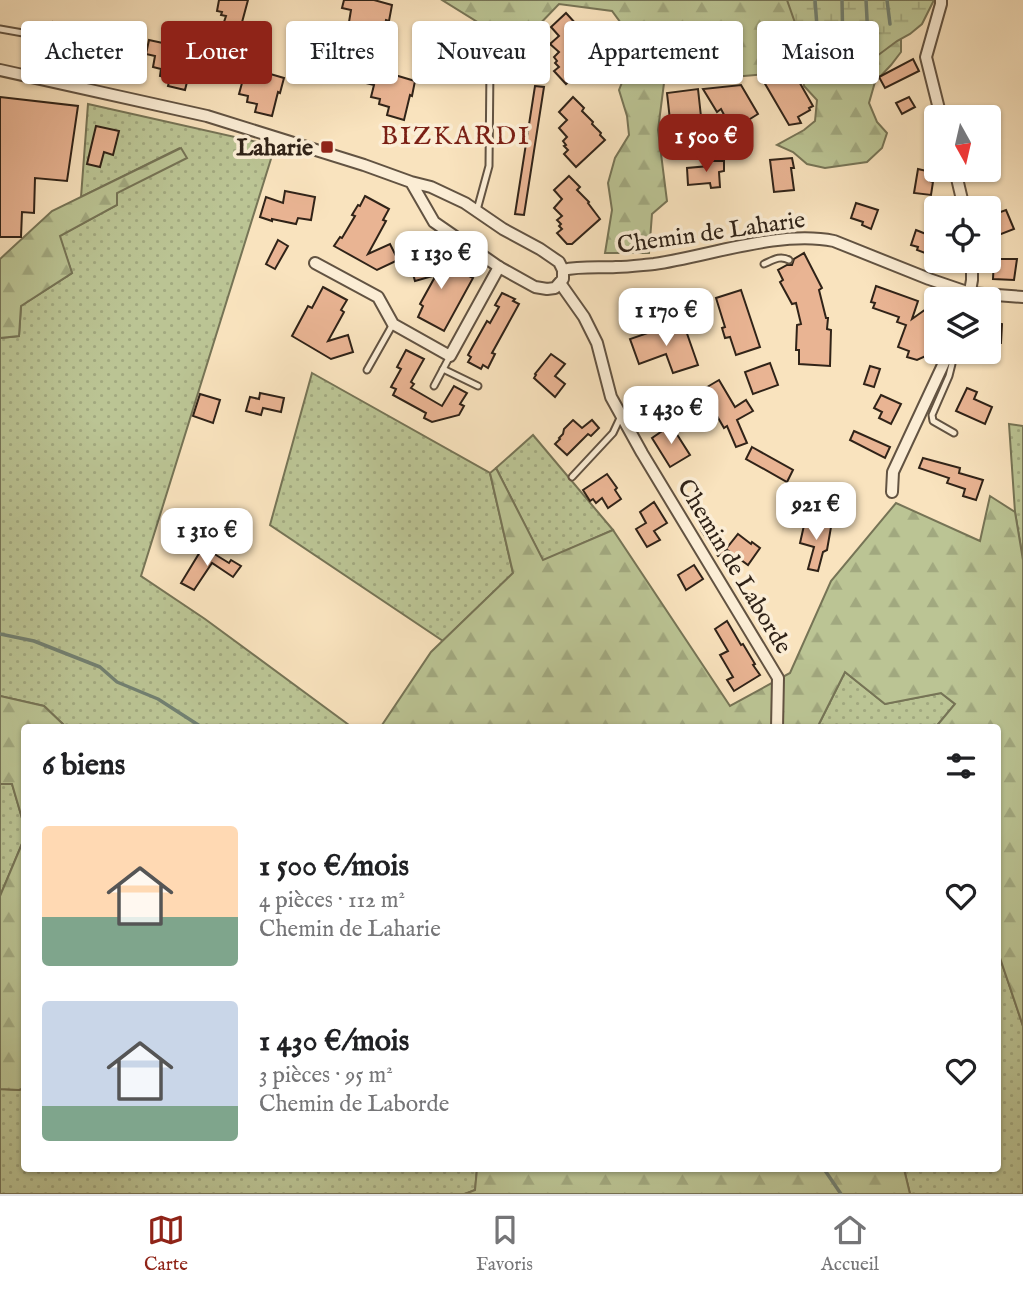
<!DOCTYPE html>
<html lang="fr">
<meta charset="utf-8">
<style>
body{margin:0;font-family:"IM FELL English",serif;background:#f2f2f2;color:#202124;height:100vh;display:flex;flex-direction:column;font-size:26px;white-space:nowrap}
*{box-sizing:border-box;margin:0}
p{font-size:23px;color:#757577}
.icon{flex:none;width:38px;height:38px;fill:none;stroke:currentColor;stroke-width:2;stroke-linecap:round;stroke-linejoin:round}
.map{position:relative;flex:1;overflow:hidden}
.drawer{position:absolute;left:21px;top:724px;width:980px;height:448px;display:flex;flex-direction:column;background:#fff;border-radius:7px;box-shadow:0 2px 5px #0004}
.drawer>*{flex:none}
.guide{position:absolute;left:21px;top:21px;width:982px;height:63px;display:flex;gap:14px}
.needle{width:46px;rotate:172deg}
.buttons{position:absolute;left:924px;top:105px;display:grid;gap:14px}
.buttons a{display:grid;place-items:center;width:77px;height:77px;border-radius:7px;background:#fff;box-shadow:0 2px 5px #0004;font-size:35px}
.price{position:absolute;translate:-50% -60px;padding:0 16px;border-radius:14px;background:#fff;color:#222;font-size:23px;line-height:46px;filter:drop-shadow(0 2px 4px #0008)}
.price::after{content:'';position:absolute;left:50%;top:42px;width:21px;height:16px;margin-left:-10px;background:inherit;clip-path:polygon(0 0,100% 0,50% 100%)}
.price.active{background:#8f2418;color:#fff}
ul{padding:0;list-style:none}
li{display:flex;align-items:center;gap:21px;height:175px;padding:0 21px}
li span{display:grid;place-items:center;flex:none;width:196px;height:140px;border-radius:7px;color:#555}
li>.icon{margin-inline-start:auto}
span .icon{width:84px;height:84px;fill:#fffc;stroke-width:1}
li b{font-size:30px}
h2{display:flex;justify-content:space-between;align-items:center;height:84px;padding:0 21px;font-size:30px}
.tag{padding:0 24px;border-radius:7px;background:#fff;box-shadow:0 2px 5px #0004;font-size:24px;line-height:63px}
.tag.active{background:#8f2418;color:#fff}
.menu{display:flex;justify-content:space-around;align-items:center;height:98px;border-top:2px solid #e0e0e0;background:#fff;font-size:19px;color:#757577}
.menu a{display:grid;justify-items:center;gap:4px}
.menu .active{color:#8f2418}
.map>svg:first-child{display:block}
</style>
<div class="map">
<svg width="1023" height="1194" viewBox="0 0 1023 1194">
<defs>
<pattern id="grass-dots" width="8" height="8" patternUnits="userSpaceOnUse" patternTransform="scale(1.75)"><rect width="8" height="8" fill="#bbc494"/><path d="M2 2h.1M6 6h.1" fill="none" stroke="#a1a87f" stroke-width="1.8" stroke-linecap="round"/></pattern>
<pattern id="forest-firs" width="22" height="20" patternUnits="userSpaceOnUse" patternTransform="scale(1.75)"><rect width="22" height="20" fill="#bbc494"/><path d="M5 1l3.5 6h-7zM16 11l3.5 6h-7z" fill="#a1a87f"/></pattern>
<pattern id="wetland-marsh" width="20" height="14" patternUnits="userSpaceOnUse" patternTransform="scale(1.75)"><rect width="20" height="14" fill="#bbc494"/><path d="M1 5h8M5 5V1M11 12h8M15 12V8" fill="none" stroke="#a1a87f"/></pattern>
</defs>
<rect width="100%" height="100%" fill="#f9e3be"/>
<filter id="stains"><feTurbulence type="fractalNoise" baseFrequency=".00286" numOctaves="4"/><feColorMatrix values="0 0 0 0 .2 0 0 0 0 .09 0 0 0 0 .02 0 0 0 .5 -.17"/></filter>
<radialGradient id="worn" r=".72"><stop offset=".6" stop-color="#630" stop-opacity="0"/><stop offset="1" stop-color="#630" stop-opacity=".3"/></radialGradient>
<!-- grass -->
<g fill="url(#grass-dots)" stroke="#767456" stroke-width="2">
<polygon points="88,104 275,146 141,576 205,619 353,728 67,728 44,706 0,696 0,338 19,336 21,306 72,273 59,236 117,205 117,193 180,148 81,197"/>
<polygon points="312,373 490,473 513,573 443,641 270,525"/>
<polygon points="1009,424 1023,426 1023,560 1015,512"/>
<polygon points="533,435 613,530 543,561 496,468"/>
<polygon points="845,672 885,704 941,693 955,704 935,728 817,728"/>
<polygon points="0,784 12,784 24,825 24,839 0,896"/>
<polygon points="998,952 1023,1026 1023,1194 910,1194 904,1169 998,1169"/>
<polygon points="24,1088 24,1169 477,1169 475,1190 465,1194 0,1194 0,1089 19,1090"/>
</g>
<!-- forest -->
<g fill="url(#forest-firs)" stroke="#767456" stroke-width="2">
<polygon points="442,0 790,0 798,20 808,59 810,59 814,65 881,36 901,39 901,52 891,65 875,82 869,103 877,122 887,133 882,148 867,162 825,168 807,164 793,152 777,145 804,130 815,121 817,100 804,86 802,71 664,83 658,130 667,201 652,214 649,253 605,253 612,210 608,183 615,158 629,135 627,116 619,90 637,45 612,11 559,4 534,30 514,60 502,54 487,28"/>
<polygon points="181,148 187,158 117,193 117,205 60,236 72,273 21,306 19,336 0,338 0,259 52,211"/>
<polygon points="496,468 543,560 613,530 730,706 790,673 831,581 896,503 980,541 990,496 1015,512 1023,560 1023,1026 998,952 998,728 935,728 955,704 941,693 885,704 845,672 817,728 380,728 431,652 513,573 490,473"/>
<polygon points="0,696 44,706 67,728 24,728 24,825 12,784 0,784"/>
<polygon points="24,839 24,1088 19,1090 0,1089 0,896"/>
<polygon points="477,1169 904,1169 910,1194 465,1194 475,1190"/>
</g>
<!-- wetland -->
<polygon fill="url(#wetland-marsh)" stroke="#767456" stroke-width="2" points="787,0 934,0 922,24 910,34 897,41 873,59 862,65 826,70 814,65 806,54"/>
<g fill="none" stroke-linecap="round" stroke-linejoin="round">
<!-- stream -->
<g stroke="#728071" stroke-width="3.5">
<polyline points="815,0 819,53"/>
<polyline points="842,0 843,50"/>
<polyline points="866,0 868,37"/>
<polyline points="887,0 890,24"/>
<polyline points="0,634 34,641 100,667 117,682 158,699 203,728"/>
<polyline points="824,1169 841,1194"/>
</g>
</g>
<!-- building -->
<g fill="#e9b493" stroke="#302318" stroke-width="2">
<polygon points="219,0 248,0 241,26 224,22 226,16 221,15 222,12 217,11"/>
<polygon points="344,0 374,0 392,5 389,21 386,20 381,45 364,41 366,32 356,30 357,24 349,22 351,10 342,8"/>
<polygon points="566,13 577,25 574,28 598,57 580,75 578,73 566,84 554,71 559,67 555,63 557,61 554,57 559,52 550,44 559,36 551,27"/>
<polygon points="53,22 99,34 96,49 94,49 89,73 71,69 73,60 64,58 65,52 57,50 59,39 50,36"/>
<polygon points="149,40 195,50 185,90 168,86 170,78 160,76 161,69 153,67 155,56 146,54"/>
<polygon points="913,59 919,71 885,88 879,77"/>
<polygon points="234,61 247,64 246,67 284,78 280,93 278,92 272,116 255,112 257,104 247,102 248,96 239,94 242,83 230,79"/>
<polygon points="366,63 379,67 378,70 415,81 412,96 410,95 404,120 387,115 389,107 379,104 380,99 371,97 374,85 362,82"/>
<polygon points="797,78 813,106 809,108 810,110 798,117 801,123 789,125 764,82 792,79 793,80"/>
<polygon points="741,85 758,114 742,124 745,128 732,130 721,109 717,112 703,89"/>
<polygon points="535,86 544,87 524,215 515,214"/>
<polygon points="698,89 703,135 672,138 667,93"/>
<polygon points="0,97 78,106 67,181 35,178 34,213 22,212 21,237 0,237"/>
<polygon points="573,97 584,108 582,111 593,122 592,124 601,133 600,135 605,140 576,167 564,154 568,150 564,146 566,145 563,141 567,137 559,128 567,120 559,112"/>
<polygon points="909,97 915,107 902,114 896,103"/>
<polygon points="96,126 119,131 113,155 104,152 100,167 87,164"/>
<polygon points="792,158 794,168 791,168 794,190 774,192 770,160"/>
<polygon points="709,161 724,161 724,171 719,172 720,187 711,188 710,183 688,185 687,168 709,166"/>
<polygon points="918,169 931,172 930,181 933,182 931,195 914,193"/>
<polygon points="569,176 580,187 577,190 589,202 588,203 600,219 572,244 567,244 557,233 562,229 559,226 561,224 557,220 562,216 554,208 562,199 554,190"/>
<polygon points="285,191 315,197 311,220 298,218 296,224 272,219 272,221 260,217 266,197 283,203"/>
<polygon points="365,196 389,209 383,220 386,221 368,254 390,244 398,260 377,270 334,246 340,237 342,238 355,216 352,215 358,205 360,206"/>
<polygon points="856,203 878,210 871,229 862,225 863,222 851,218"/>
<polygon points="1006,210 1014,229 996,236 993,229 989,230 989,220 993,218 992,215"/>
<polygon points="916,230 936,238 936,248 933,256 917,250 918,247 911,245"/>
<polygon points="278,240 288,246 275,269 266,264"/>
<polygon points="804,253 822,288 819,290 826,318 828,318 827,329 831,330 830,366 799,364 799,350 796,350 797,325 801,324 796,303 792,304 780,282 783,280 778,270 787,265 792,265 794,259"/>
<polygon points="432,257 448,266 450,263 459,268 457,270 473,278 444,331 418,317 423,306 420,304 436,275 415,281 410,264"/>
<polygon points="994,259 1017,259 1014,280 993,279"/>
<polygon points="876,286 918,301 912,319 936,302 936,315 932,318 936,326 931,339 934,340 928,355 917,360 907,357 909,351 898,347 906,325 897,322 899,317 873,308 875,303 871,302"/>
<polygon points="323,287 347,300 341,310 344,312 328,341 348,335 353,352 331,359 292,336 308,306 312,308"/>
<polygon points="741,290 760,347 736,355 730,337 725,338 722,328 725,327 716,298"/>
<polygon points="502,293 515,299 513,301 519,304 492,353 495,354 488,368 483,365 481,369 468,362 471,357 468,355 487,321 490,323 499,307 495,305"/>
<polygon points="989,322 1002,324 1001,343 989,342"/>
<polygon points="684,325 698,365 673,373 666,354 639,364 630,339 665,327 666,331"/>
<polygon points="406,350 424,359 411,382 414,384 411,388 442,406 454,386 467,393 460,404 464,406 459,415 432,422 424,418 426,413 393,395 396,389 391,387 401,369 397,367"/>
<polygon points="551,354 565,364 555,376 565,384 555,397 534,378 536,375 535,374"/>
<polygon points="770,363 778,385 753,394 745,372"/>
<polygon points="870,366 880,369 874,387 864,384"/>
<polygon points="719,380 735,407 746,400 753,411 737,420 747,443 736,447 727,426 724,428 702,390"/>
<polygon points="967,388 977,392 974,399 992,407 985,424 956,411"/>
<polygon points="260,393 284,398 281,412 263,408 261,415 246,411 250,397 259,399"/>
<polygon points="200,394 220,400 213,423 193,416"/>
<polygon points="881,395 901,404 891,424 879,418 882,412 874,408"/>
<polygon points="573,420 582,428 592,420 599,428 591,436 588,434 567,455 555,444 560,439 559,438 563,434 564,429"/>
<polygon points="671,425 690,455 670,467 652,438"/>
<polygon points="854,431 890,447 885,458 850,440"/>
<polygon points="752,447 793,470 787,482 746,459"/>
<polygon points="923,458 960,468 959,473 983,480 976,500 963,496 965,489 947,483 949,478 919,468"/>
<polygon points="607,474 617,488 615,490 621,499 608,508 602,498 596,503 593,499 590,501 583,490"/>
<polygon points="654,502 667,523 654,531 660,540 647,547 636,529 646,523 640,512"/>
<polygon points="227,511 244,516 238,537 220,533"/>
<polygon points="805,521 831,527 827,550 823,552 818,571 808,569 814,547 800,543"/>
<polygon points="709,525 726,552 718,556 701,530"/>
<polygon points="738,534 751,544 752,542 760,548 748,565 726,549"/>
<polygon points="203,547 229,563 231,560 241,566 233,577 212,563 194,590 181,583"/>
<polygon points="694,565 703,579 686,590 678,575"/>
<polygon points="727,621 741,645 743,644 755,664 753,665 760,675 734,691 727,680 733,677 720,655 728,651 715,629"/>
</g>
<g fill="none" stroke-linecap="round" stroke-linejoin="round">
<!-- service casing -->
<g stroke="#625342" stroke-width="9">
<g id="service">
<polyline points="0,29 40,36"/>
<polyline points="477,210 489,166 490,66 522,69"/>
<path d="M 764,264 C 773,260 780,255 789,260"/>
<polyline points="949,358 952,364 949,376 932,415 933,421 954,433"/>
<polyline points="443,369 478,386"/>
<polyline points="367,370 393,324"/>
<polyline points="434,386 450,356"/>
<polyline points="572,477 613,433 621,416"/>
</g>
</g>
<!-- minor casing -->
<g stroke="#625342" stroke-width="14">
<g id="minor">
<polyline points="0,70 207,116 364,165 411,182 431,187 465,203 503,229 540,249 559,262 563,270 563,279 555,288 547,289 535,287 499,267 434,222 411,182"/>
<polyline points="941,117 926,57 941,4 941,0"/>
<polyline points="955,170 964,208"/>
<polyline points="315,263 378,297 393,324 450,356 499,267"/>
<path d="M 563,270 C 580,266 599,268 616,267 C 629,267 642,265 654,264 C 709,256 779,230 834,241 L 929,279 L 970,293 L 1023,297"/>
<polyline points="560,283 584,317 597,343 611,397 642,453 778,678 777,728"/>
<polyline points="969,297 972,280 972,261"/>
<polyline points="892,492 893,472 949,352"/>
</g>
</g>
<!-- service -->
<use href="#service" stroke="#fbedd5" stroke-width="5"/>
<!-- minor -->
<use href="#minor" stroke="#fbedd5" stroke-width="10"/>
</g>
<!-- markers -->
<rect fill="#8f2418" stroke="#fbedd5" stroke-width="2.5" x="320" y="140" width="14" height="14" rx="3.5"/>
<g text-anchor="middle" stroke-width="7" stroke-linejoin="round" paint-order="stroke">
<!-- poi labels -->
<g font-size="24" font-weight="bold" fill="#302318" stroke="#fbedd5" text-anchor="end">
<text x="313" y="155">Laharie</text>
</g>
<!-- street labels -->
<g font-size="24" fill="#302318" stroke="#fbedd5">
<text transform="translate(711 232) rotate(-8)" y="8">Chemin de Laharie</text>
<text transform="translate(735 566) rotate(59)" y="8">Chemin de Laborde</text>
</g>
<!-- neighbourhood labels -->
<g font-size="26" letter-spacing="2" fill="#7a1f14" stroke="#fbedd5">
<text x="456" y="144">BIZKARDI</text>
</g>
</g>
<rect width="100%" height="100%" filter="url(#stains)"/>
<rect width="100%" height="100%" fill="url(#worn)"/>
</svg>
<div class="buttons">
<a><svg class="needle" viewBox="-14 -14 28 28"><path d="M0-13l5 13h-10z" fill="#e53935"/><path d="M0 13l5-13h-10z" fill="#757577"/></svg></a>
<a><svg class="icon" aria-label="locate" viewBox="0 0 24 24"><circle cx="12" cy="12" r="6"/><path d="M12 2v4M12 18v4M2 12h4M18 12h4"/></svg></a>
<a><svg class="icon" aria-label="layers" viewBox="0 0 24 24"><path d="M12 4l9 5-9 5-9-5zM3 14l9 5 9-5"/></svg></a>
</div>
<b class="price active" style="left:706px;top:174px">1 500 €</b>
<b class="price" style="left:441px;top:291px">1 130 €</b>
<b class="price" style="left:666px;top:348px">1 170 €</b>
<b class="price" style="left:671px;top:446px">1 430 €</b>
<b class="price" style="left:816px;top:542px">921 €</b>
<b class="price" style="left:207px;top:568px">1 310 €</b>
<div class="guide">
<a class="tag">Acheter</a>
<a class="tag active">Louer</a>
<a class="tag">Filtres</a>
<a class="tag">Nouveau</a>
<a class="tag">Appartement</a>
<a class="tag">Maison</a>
</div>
<section class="drawer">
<h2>6 biens<svg class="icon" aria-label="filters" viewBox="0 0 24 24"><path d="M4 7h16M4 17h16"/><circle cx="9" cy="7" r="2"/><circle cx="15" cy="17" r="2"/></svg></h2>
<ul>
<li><span style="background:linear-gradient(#ffd9b3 65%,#7fa58c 0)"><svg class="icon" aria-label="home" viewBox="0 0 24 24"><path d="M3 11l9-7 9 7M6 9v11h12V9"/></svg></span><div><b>1 500 €/mois</b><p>4 pièces · 112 m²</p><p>Chemin de Laharie</p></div><svg class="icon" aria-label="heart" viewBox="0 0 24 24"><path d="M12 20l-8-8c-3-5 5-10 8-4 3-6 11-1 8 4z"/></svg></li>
<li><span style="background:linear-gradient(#c9d6e8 75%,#7fa58c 0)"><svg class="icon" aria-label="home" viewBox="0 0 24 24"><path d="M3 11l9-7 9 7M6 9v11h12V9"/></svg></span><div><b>1 430 €/mois</b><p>3 pièces · 95 m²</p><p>Chemin de Laborde</p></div><svg class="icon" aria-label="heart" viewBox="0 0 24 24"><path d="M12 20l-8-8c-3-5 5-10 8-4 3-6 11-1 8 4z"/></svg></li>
</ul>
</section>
</div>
<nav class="menu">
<a class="active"><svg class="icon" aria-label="map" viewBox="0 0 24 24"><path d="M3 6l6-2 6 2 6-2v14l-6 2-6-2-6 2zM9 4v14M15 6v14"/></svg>Carte</a>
<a><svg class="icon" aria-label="saved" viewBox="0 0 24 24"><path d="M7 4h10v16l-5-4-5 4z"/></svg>Favoris</a>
<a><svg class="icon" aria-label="home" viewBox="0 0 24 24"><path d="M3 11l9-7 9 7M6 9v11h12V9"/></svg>Accueil</a>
</nav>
